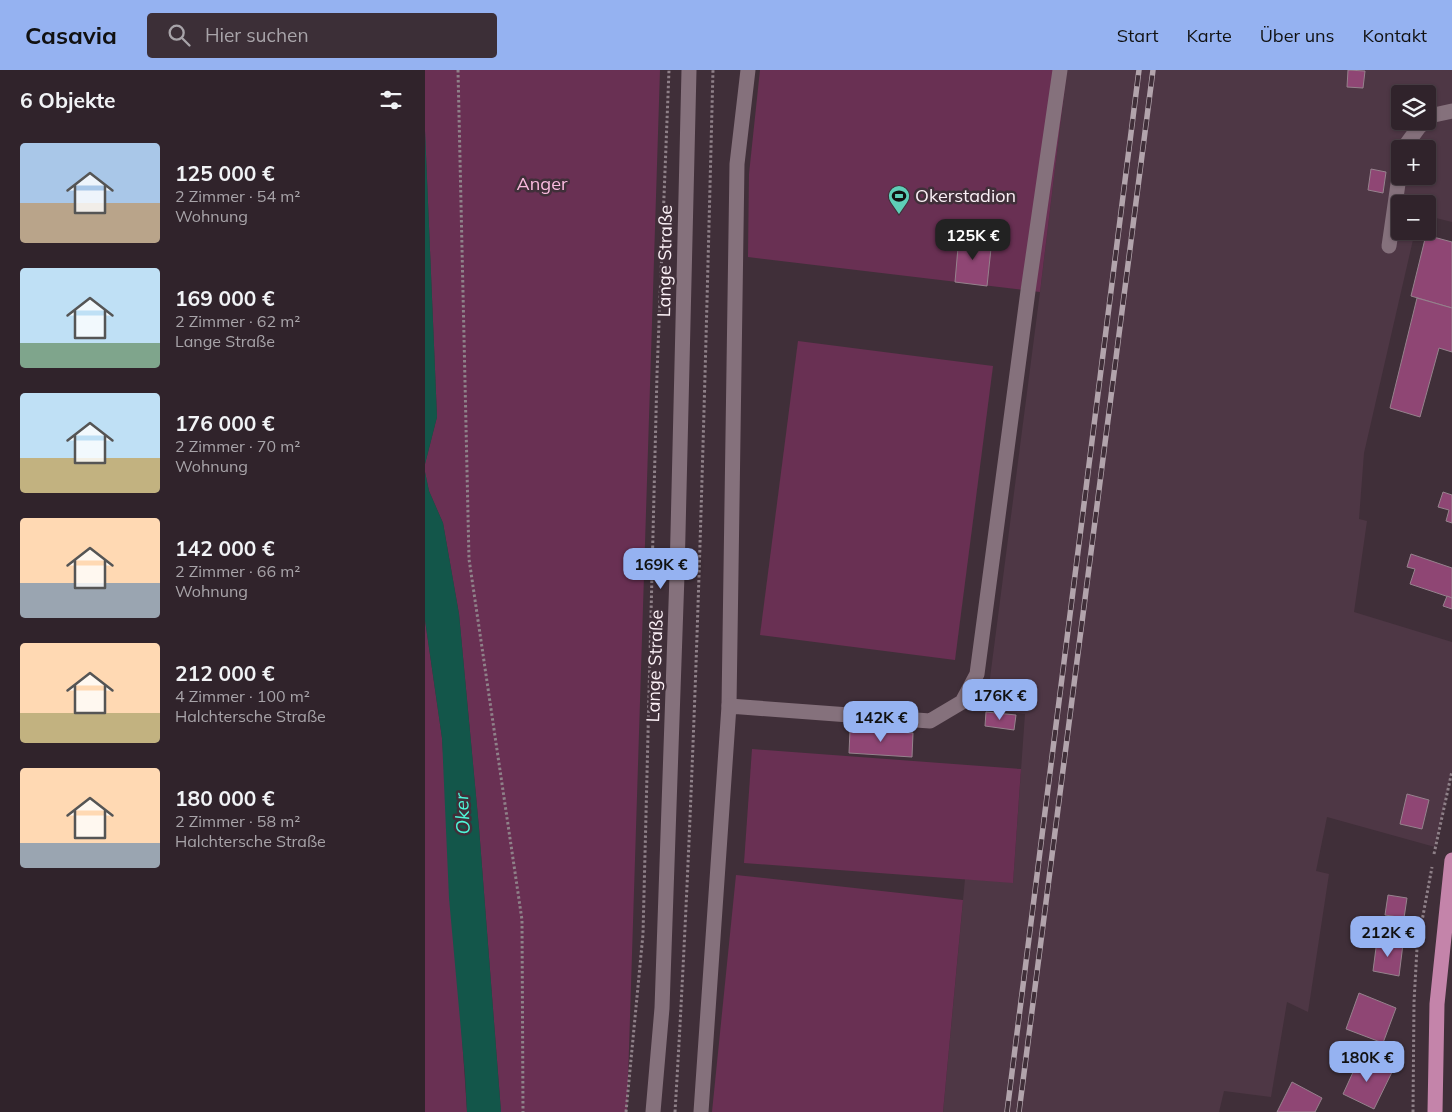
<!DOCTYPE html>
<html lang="de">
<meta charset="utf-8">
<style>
body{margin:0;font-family:Mulish,sans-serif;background:#3c2f37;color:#f1f3f6;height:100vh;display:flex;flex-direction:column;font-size:19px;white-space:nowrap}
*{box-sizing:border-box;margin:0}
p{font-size:16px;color:#a8a4a9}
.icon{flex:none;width:28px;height:28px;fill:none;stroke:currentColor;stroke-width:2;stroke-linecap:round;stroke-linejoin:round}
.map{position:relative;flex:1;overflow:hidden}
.sheet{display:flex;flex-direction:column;background:#30232b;width:425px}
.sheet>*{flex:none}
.fabs{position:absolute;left:966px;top:15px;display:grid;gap:10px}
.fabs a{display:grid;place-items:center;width:45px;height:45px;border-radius:5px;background:#30232b;box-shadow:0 1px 4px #0004,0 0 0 1px #4b4047;font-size:25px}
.price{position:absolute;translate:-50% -42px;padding:0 11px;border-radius:10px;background:#95b2f1;color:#111;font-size:16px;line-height:32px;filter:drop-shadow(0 1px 2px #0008)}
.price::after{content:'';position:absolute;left:50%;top:30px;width:15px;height:11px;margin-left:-8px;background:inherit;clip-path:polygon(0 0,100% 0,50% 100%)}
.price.current{background:#222;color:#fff}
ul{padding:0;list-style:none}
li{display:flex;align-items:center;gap:15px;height:125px;padding:0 20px}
li span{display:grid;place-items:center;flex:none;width:140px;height:100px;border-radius:5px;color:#555}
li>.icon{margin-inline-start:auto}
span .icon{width:60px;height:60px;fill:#fffc;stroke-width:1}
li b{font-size:21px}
h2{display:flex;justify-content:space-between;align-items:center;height:60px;padding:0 20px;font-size:21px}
header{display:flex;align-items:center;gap:30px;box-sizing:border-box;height:70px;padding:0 25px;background:#95b2f1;color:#111}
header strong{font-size:24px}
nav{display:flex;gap:28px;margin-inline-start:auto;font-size:18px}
.search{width:350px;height:45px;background:#3c2f37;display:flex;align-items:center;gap:12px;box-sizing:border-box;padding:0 18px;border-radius:5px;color:#a8a4a9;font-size:19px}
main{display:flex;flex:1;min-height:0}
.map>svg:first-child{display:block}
</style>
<header>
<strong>Casavia</strong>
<div class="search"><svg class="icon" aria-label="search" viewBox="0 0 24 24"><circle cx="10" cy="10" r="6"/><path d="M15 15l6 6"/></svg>Hier suchen</div>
<nav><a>Start</a><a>Karte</a><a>Über uns</a><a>Kontakt</a></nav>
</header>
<main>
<section class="sheet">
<h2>6 Objekte<svg class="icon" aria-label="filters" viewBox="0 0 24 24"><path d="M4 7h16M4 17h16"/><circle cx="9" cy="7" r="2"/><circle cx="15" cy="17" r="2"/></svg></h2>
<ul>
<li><span style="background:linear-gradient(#a9c7e8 60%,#b9a48a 0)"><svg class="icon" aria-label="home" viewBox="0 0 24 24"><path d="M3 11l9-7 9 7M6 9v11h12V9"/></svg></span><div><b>125 000 €</b><p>2 Zimmer · 54 m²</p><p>Wohnung</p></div></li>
<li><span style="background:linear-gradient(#bfe0f5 75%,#7fa58c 0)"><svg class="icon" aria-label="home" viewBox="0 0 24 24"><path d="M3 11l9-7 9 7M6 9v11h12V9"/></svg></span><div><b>169 000 €</b><p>2 Zimmer · 62 m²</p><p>Lange Straße</p></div></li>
<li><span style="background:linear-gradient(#bfe0f5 65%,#c2b280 0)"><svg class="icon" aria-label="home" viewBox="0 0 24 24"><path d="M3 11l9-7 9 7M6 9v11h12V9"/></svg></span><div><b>176 000 €</b><p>2 Zimmer · 70 m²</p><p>Wohnung</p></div></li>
<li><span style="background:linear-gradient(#ffd9b3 65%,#9aa5b1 0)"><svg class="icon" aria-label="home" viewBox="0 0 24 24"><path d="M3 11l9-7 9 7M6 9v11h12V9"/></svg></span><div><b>142 000 €</b><p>2 Zimmer · 66 m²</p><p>Wohnung</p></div></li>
<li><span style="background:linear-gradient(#ffd9b3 70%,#c2b280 0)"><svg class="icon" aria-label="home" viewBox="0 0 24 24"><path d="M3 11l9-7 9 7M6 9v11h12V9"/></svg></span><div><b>212 000 €</b><p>4 Zimmer · 100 m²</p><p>Halchtersche Straße</p></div></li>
<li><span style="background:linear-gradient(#ffd9b3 75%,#9aa5b1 0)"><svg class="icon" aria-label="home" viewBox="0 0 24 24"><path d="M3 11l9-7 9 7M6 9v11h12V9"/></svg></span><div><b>180 000 €</b><p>2 Zimmer · 58 m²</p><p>Halchtersche Straße</p></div></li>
</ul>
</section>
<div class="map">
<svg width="1027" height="1042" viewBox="0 0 1027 1042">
<rect width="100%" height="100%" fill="#402f39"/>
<!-- built -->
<path fill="#4e3745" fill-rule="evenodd" d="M 642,0 L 1027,0 L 1027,152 L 1003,146 L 1002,134 L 975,134 L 975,161 L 990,161 L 939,383 L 934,449 L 942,451 L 929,542 L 1027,572 L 1027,701 L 1010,777 L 902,747 L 891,801 L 904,804 L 883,942 L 862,932 L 846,1027 L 799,1021 L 794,1042 L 518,1042 L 540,809 L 588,812 L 600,644 L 561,639 L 615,222 ZM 975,24 L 1002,24 L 1002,51 L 975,51 ZM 975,79 L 1002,79 L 1002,106 L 975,106 Z"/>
<!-- green -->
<g fill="#693053">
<polygon points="0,0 235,0 202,1042 76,1042 54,758 34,544 18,453 4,421 0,402 0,394 12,347 0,61"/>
<polygon points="335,0 642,0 615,222 323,187 324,104"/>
<polygon points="373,271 568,296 530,590 335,565"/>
<polygon points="0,550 17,668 42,1042 0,1042"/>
<polygon points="327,679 596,699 588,813 319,793"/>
<polygon points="311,805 538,830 518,1042 287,1042"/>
</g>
<!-- water -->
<g fill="#13564a">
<polygon points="0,61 12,347 0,394"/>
<polygon points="0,402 4,421 18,453 34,544 54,758 76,1042 42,1042 40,1005 24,828 17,668 0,550"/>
</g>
<!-- building -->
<g fill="#8f4674" stroke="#96828d">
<polygon points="923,0 940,1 938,18 922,17"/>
<polygon points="946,99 961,102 958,123 943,120"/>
<polygon points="1001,165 1027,172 1027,238 986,226"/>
<polygon points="534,166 567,169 562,216 530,212"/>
<polygon points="992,228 1027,238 1027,282 1014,278 995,347 965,338"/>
<polygon points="1018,422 1027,425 1027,453 1021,451 1024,440 1013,437"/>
<polygon points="986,484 1027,498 1027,528 985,514 990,499 982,497"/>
<polygon points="1022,526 1027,528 1027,539 1018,536"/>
<polygon points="561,642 591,645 589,660 560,656"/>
<polygon points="425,660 488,663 487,687 424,683"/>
<polygon points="982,724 1004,730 997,759 975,754"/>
<polygon points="963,825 982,828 979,848 960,845"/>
<polygon points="952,870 978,874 974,906 948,901"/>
<polygon points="934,923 971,938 958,973 921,959"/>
<polygon points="935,987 967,1002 949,1039 918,1024"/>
<polygon points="867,1012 897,1028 890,1042 852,1042"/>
</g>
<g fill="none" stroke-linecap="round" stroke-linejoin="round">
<!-- path -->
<g stroke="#8f8189" stroke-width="3" stroke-dasharray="2.5 2.5" stroke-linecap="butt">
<polyline points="33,0 44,489 97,850 98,1042"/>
<polyline points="1009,784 1027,701"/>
<polyline points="201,1042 218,864 232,304 244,0"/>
<path d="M 250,1042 C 271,695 279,347 288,0"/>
<polyline points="988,1042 989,932 992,878 1007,797"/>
</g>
<!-- minor -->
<g stroke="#85717c" stroke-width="15">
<polyline points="1002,50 1009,45 1027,41"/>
<polyline points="978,79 994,57 1001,51"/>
<polyline points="964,176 975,100"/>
<polyline points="304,636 312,94 323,0"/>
<polyline points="228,1042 237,938 252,505 264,0"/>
<polyline points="276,1042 304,636 505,651 537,632 552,604 603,221 635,0"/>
</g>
<!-- major -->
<polyline stroke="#c484aa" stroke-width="15" points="1010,1042 1012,934 1027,790"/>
<!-- rail casing -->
<g stroke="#b2a4ac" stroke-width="5.5">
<g id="rail">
<polyline points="582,1042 714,0"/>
<polyline points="594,1042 728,0"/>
</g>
</g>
<!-- rail -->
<use href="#rail" stroke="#402f39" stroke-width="4" stroke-dasharray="11" stroke-linecap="butt"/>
</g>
<!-- icons -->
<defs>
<g id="stadium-pin" transform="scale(1.125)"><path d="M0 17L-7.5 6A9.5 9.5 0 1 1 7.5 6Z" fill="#5eceb7" stroke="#402f39"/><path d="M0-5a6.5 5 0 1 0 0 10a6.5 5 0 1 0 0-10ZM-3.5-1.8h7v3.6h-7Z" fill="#111"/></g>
</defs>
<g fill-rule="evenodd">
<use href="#stadium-pin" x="474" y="126"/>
</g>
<g text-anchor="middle" stroke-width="5" stroke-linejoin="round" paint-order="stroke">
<!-- park labels -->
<g font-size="18" fill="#fabbdf" stroke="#402f39">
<text x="117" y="120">Anger</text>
</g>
<!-- poi labels -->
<g font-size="18" fill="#fbf0f6" stroke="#402f39" text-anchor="start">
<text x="490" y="132">Okerstadion</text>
</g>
<!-- street labels -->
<g font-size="18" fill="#fbf0f6" stroke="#402f39">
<text transform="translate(240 191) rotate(-89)" y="6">Lange Straße</text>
<text transform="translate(230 596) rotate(-88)" y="6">Lange Straße</text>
</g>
<!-- water labels -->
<g font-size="19" font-style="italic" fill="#4ef7d8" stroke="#402f39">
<text transform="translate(37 744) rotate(-93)" y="7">Oker</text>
</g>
</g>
</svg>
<div class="fabs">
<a><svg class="icon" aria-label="layers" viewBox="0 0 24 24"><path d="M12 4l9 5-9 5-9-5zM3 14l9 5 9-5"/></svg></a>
<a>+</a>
<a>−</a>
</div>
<b class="price current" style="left:548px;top:191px">125K €</b>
<b class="price" style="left:236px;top:520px">169K €</b>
<b class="price" style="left:575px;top:651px">176K €</b>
<b class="price" style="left:456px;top:673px">142K €</b>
<b class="price" style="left:963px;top:888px">212K €</b>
<b class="price" style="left:942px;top:1013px">180K €</b>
</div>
</main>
